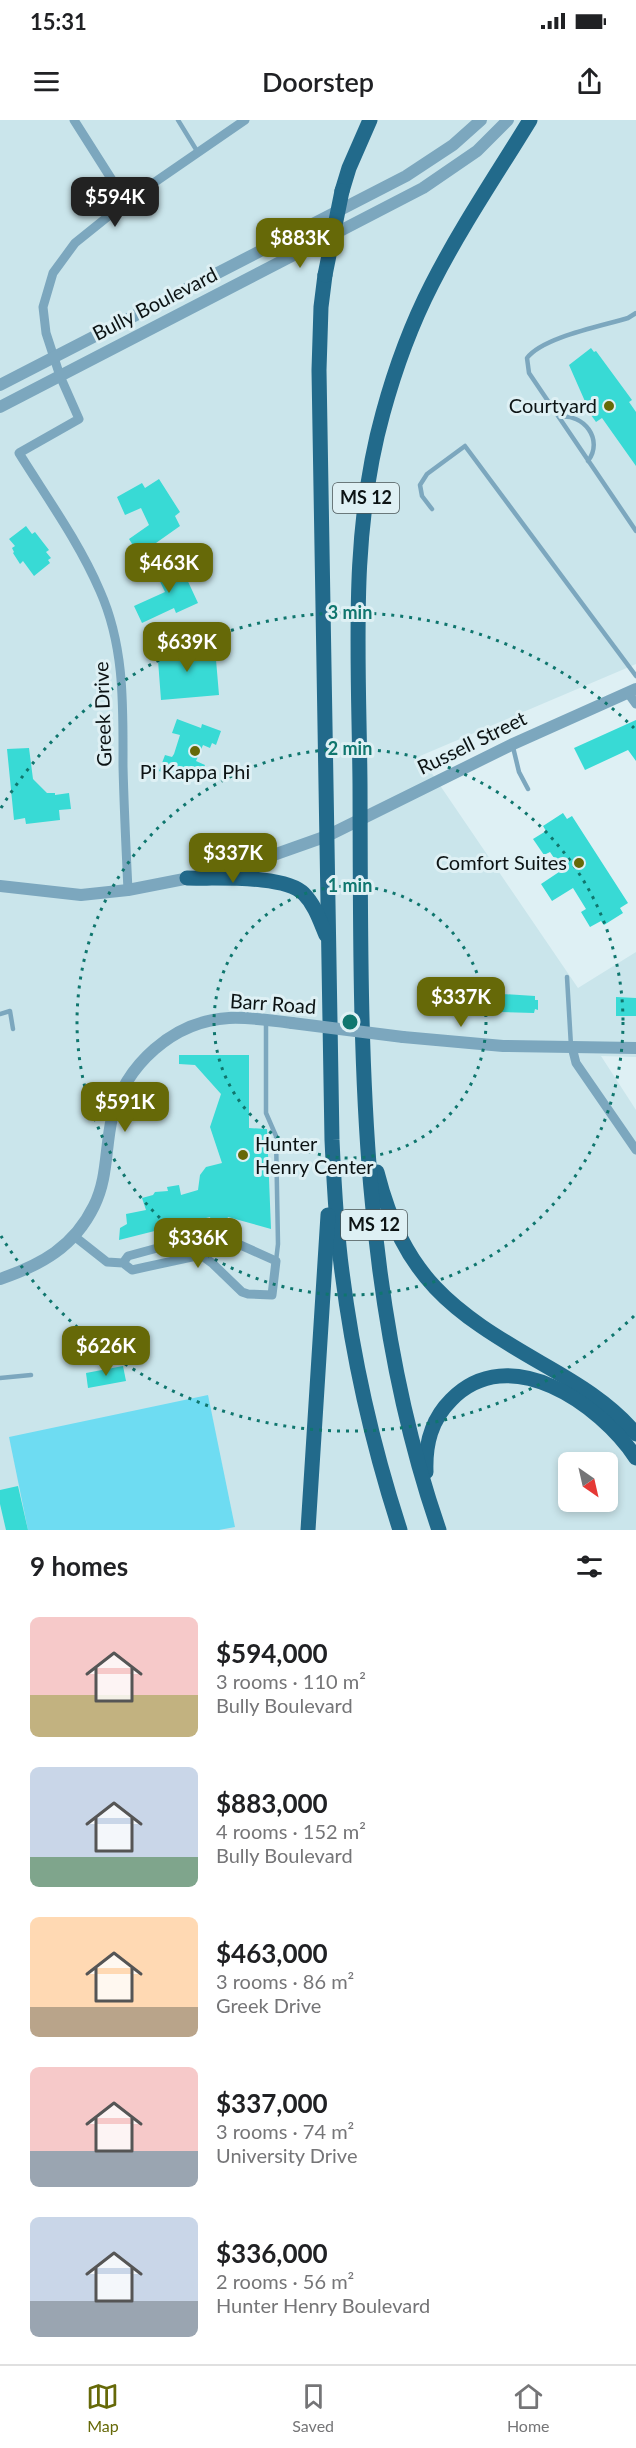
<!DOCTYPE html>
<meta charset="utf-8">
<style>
body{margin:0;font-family:Lato,sans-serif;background:#f2f2f2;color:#202124;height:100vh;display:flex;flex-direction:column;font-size:22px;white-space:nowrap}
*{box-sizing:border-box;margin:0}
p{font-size:20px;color:#757577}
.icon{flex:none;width:33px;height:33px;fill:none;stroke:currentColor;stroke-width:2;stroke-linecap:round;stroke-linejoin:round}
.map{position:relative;height:1410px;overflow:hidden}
.sheet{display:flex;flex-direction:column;background:#fff;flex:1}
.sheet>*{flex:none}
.needle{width:39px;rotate:146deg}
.tools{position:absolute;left:558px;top:1332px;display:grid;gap:12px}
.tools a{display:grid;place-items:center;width:60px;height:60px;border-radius:9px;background:#fff;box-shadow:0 3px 9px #0003;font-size:30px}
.price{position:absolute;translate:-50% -51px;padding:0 14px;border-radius:12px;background:#666908;color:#fff;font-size:20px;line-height:39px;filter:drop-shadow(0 2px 3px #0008)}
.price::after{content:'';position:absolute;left:50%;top:36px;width:18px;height:14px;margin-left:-9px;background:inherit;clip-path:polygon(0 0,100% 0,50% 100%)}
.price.selected{background:#222;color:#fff}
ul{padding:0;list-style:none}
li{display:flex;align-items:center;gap:18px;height:150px;padding:0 30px}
li span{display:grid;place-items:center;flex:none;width:168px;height:120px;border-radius:9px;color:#555}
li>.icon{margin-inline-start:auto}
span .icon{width:72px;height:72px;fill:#fffc;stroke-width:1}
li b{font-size:26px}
h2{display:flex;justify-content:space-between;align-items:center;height:72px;padding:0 30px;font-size:26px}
.status{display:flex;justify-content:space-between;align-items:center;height:42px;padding:0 30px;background:#fff;direction:ltr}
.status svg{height:16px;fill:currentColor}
header{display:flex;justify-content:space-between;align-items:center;height:78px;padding:0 30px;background:#fff;font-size:27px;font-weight:600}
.dock{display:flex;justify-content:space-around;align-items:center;height:84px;border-top:2px solid #e0e0e0;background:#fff;font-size:16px;color:#757577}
.dock a{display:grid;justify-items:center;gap:3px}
.dock .selected{color:#666908}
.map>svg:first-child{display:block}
</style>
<div class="status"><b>15:31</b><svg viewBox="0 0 49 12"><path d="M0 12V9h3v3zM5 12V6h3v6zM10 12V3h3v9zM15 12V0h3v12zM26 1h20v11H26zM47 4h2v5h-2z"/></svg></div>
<header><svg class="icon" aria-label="menu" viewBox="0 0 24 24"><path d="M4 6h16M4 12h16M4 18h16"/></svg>Doorstep<svg class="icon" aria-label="share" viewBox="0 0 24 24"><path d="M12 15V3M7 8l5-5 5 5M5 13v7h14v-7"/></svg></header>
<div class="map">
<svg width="636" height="1410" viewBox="0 0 636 1410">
<rect width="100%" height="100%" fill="#def0f4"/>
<!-- built -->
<path fill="#cae5eb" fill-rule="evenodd" d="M 0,0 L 636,0 L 636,544 L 420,636 L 578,868 L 636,832 L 636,937 L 601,936 L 636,990 L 636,1410 L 0,1410 ZM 568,1342 L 608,1342 L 608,1382 L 568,1382 Z"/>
<!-- green -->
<polygon fill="#6edcf2" points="208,1275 235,1407 219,1410 28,1410 9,1317"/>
<!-- building -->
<g fill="#38dad5">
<polygon points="591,228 594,232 596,231 632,280 629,282 636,292 636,346 602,298 596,302 591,295 569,245"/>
<polygon points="159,359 180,392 175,396 180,406 139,435 129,419 149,405 141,388 125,395 117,377 142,363 145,368"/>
<polygon points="26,406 32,414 35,412 49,430 46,432 51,438 48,440 50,443 34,456 23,441 20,444 13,433 14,432 12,428 15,426 9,419"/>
<polygon points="178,440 198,483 176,493 174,488 142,503 134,486 165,472 155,451"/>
<polygon points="180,525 180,531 215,528 219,575 161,580 157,527"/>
<polygon points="177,599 201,608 202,604 221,611 216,625 212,623 210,628 203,625 196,641 205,645 199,661 187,657 185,663 176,659 175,661 164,657 166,653 159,651 165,635 172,637 174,634 180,615 172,613"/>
<polygon points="636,600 636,641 628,630 585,650 574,628"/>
<polygon points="29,628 33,659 47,673 55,673 55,675 69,673 71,689 59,690 60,700 26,704 25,698 14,700 7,629"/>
<polygon points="563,693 567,699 572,696 628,783 620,788 623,793 604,805 601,801 590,807 581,792 586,789 573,768 552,781 541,764 562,750 550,732 544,735 533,719 546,711 543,706"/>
<polygon points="448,864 482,866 481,870 484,870 484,884 447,882"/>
<polygon points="502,874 535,876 535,880 538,880 538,890 535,889 534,893 501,892"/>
<polygon points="616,877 636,878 636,896 616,896"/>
<polygon points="179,935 249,935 249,1008 267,1009 271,1109 228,1097 223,1110 213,1109 210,1097 119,1120 120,1108 127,1104 126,1094 146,1090 142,1078 153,1075 155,1072 168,1071 167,1067 179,1065 181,1075 198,1070 200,1055 206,1047 222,1043 210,1007 221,974 195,945 179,944"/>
<polygon points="123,1246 126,1261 88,1268 86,1253"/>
<polygon points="18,1366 28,1410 6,1410 0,1384 0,1370"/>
</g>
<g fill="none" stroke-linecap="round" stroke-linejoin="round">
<!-- service -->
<g stroke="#7ca7be" stroke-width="4.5">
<polyline points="178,0 197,31"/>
<path d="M 636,193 L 628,198 C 602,206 543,217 527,238 L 529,253 L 636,411"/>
<path d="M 559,297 C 584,293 604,320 588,341"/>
<polyline points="432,389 422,376 420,365 427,354 465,326 636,556"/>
<polyline points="513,627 519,652 528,669"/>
<polyline points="567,857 571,926"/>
<polyline points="0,894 10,891 13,909"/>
<polyline points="266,902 266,993 276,1016 278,1124 276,1141"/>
<polyline points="0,1258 31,1255"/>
</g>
<!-- minor -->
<g stroke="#7ca7be" stroke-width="9">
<polyline points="74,0 126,82"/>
<polyline points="628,573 636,584"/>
<path d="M 128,770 C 126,729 124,688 123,646 C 123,587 125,527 100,471 C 79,422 47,378 19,333 L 79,299 L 60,256 L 46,213 L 43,187 L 53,153 L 75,123 L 126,82 L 245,0"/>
<polyline points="572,927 576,943 636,1030"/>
<polyline points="74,1116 107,1142 123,1143 128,1136 198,1117 218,1115 276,1141 272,1175 248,1174 242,1172 212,1143 201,1135 132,1150 123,1143"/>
</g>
<!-- tertiary -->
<g stroke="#7ca7be" stroke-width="12">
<polyline points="0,265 406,56 453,25 481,0"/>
<polyline points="0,287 423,68 477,31 508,0"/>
<polyline points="0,766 81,775 128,770 220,752 251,743 327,716 513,624 636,569"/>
<polyline points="403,917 503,926 636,928"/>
<path d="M 0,1159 C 41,1145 74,1127 94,1086 C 108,1058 105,1028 112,998 C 125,945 173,901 229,898 C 250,897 271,900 292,903"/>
</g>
<!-- primary -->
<g stroke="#226a8b" stroke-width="15">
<polyline points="342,71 349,48 370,0"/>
<path d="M 325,155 L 321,187 L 319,250 L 332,1020 C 334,1064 336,1108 342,1152 C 353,1239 373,1327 400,1410"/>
<path d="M 187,758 C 215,759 285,754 304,774 C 315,785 320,801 326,815"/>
<path d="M 377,1052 C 404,1158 451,1191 541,1243 C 576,1263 610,1283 636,1314"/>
<path d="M 426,1352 C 425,1324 431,1300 451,1280 C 509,1220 600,1284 636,1338"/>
<polyline points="308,1410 328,1095"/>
<path d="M 439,1410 C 356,1171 361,914 360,664 C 359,540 349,415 383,293 C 395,249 411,205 432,164 C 461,107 497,54 530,0"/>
</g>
<!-- tertiary-bridge -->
<polyline stroke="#7ca7be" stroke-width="12" points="292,903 403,917"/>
<!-- primary-bridge -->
<polyline stroke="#226a8b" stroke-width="15" points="325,155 342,71"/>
</g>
<!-- distance rings -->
<g fill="none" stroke="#0f766e" stroke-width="3" stroke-dasharray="3 6">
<circle cx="350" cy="902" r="136"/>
<circle cx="350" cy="902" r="273"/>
<path d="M634 1196A409 409 0 0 1 1 1116M1 688A409 409 0 0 1 634 608"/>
</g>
<!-- markers -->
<g fill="#666908" stroke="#def0f4" stroke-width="2">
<circle cx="609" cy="286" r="6"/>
<circle cx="195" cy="631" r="6"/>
<circle cx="579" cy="743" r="6"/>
<circle cx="243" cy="1035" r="6"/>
</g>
<g text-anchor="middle" stroke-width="6" stroke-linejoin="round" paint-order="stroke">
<!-- shield labels -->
<g fill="#def0f4" stroke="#4b5557" stroke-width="1.5">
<rect x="333" y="363" width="66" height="30" rx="4.5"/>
<rect x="341" y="1090" width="66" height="30" rx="4.5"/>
</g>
<g font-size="18" font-weight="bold" fill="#0c1314">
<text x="366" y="384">MS 12</text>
<text x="374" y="1111">MS 12</text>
</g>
<!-- street labels -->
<g font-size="20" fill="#0c1314" stroke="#def0f4">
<text transform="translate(155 184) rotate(-27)" y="7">Bully Boulevard</text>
<text transform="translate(103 594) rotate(-92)" y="7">Greek Drive</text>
<text transform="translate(472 623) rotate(-26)" y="7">Russell Street</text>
<text transform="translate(273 884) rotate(4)" y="7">Barr Road</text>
</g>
<!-- poi labels -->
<g font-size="20" fill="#0c1314" stroke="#def0f4" text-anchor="end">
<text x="597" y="293">Courtyard</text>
<text x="195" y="659" text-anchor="middle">Pi Kappa Phi</text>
<text x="567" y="750">Comfort Suites</text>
<text x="255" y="1031" text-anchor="start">Hunter<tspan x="255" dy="23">Henry Center</tspan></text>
</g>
</g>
<circle cx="350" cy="902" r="9" fill="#0f766e" stroke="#def0f4" stroke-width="3"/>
<g font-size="18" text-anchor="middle" font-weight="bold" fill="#0f766e" stroke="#def0f4" stroke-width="6" stroke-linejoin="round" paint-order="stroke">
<text x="350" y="499">3 min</text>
<text x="350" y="635">2 min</text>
<text x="350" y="772">1 min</text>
</g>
</svg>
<div class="tools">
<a><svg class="needle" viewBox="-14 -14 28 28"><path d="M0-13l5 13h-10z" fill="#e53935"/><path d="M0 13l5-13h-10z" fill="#757577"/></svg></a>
</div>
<b class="price selected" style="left:115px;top:108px">$594K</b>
<b class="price" style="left:300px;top:149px">$883K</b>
<b class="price" style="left:169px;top:474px">$463K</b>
<b class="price" style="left:187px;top:553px">$639K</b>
<b class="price" style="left:233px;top:764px">$337K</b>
<b class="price" style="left:461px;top:908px">$337K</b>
<b class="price" style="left:125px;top:1013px">$591K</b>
<b class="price" style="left:198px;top:1149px">$336K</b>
<b class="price" style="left:106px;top:1257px">$626K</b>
</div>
<section class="sheet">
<h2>9 homes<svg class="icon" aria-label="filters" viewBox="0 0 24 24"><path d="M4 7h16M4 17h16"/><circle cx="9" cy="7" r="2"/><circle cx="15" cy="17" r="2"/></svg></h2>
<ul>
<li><span style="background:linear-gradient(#f6c9c9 65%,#c2b280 0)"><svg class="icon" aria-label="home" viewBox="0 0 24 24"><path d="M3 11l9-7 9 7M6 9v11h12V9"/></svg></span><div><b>$594,000</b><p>3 rooms · 110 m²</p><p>Bully Boulevard</p></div></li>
<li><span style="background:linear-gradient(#c9d6e8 75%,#7fa58c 0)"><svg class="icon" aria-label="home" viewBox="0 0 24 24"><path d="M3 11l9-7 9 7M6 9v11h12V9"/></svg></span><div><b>$883,000</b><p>4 rooms · 152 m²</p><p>Bully Boulevard</p></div></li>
<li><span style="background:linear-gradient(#ffd9b3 75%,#b9a48a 0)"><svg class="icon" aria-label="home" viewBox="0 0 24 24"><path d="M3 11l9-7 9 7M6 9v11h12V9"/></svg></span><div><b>$463,000</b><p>3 rooms · 86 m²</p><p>Greek Drive</p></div></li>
<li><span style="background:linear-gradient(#f6c9c9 70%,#9aa5b1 0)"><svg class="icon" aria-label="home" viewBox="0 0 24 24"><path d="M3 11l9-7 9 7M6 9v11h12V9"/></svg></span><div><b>$337,000</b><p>3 rooms · 74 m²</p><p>University Drive</p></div></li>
<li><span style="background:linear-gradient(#c9d6e8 70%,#9aa5b1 0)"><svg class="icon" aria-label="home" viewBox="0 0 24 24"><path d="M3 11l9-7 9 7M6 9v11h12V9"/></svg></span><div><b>$336,000</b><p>2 rooms · 56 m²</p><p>Hunter Henry Boulevard</p></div></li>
</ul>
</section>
<nav class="dock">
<a class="selected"><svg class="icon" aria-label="map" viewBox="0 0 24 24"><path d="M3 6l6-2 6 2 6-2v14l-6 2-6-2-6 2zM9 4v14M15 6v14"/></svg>Map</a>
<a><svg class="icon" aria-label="saved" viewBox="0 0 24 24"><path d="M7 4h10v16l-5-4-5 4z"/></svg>Saved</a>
<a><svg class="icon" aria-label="home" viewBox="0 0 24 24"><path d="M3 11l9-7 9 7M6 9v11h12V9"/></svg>Home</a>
</nav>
